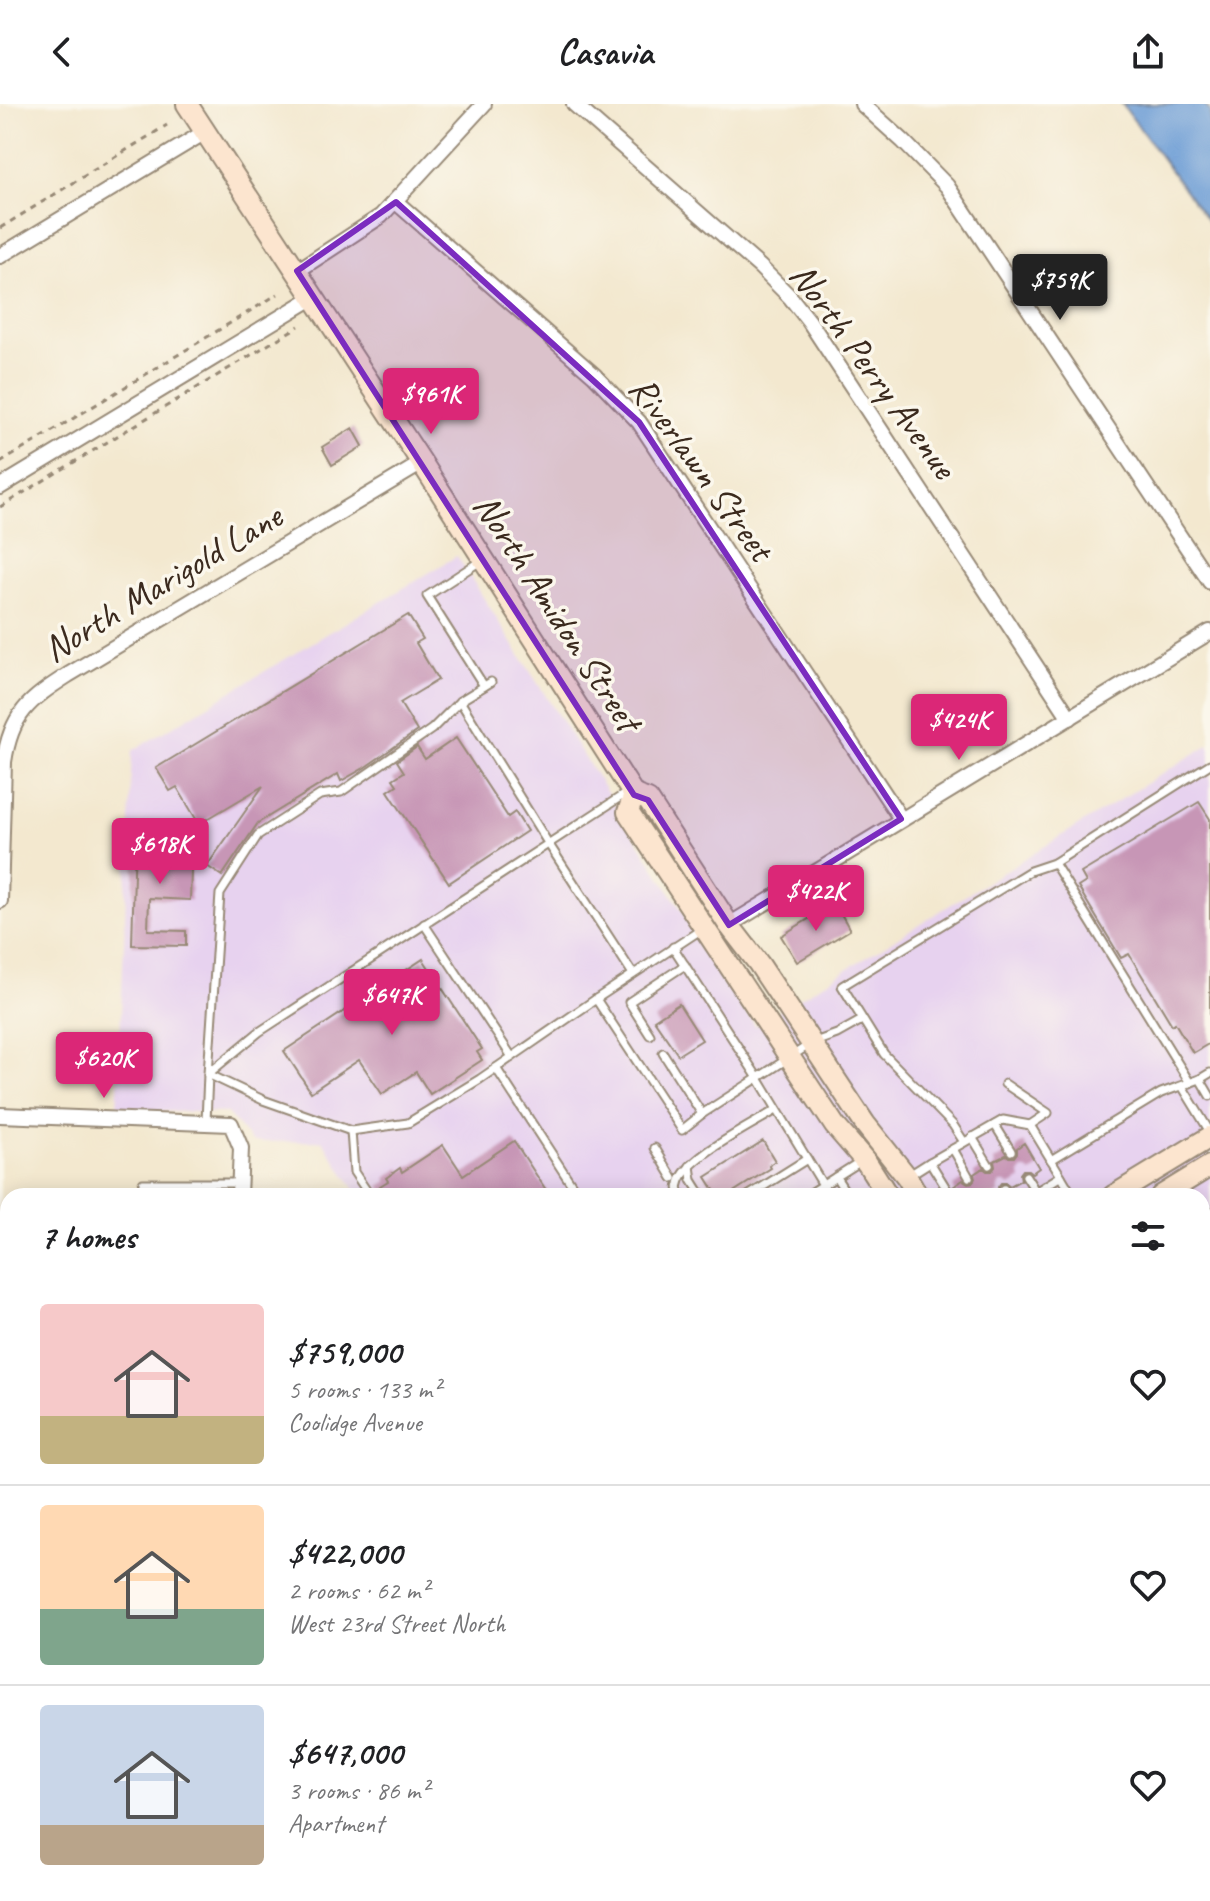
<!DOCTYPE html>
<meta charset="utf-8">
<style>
body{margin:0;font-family:Caveat,sans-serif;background:#f6f6f6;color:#202124;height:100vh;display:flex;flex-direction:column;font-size:30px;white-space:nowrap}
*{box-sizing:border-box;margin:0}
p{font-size:26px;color:#757577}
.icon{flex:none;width:44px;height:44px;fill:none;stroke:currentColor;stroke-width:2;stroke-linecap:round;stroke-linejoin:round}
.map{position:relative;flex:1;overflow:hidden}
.drawer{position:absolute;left:0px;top:1084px;width:1210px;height:714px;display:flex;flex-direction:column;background:#fff;border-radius:24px 24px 0 0;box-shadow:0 4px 20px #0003}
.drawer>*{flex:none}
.price{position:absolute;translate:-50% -68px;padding:0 18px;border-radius:8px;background:#db2777;color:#fff;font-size:26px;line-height:52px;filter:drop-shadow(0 2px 4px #0008)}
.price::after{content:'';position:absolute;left:50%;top:48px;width:24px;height:18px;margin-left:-12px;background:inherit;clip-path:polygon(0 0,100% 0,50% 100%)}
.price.current{background:#222;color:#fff}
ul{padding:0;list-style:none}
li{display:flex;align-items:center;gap:24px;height:200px;padding:0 40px}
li+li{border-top:2px solid #e0e0e0}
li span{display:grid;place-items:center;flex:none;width:224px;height:160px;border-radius:8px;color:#555}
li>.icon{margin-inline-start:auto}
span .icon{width:96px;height:96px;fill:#fffc;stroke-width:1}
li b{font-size:34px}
h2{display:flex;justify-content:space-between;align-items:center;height:96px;padding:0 40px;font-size:34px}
header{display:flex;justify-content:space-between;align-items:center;height:104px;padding:0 40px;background:#fff;font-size:36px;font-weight:700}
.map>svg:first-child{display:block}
</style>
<header><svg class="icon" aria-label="back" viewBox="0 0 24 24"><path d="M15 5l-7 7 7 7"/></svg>Casavia<svg class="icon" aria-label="share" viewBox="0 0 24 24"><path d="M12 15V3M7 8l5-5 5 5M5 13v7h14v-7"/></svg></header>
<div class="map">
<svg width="1210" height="1797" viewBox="0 0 1210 1797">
<rect width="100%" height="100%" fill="#fbf7ec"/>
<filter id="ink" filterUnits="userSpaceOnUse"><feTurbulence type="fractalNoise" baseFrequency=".0125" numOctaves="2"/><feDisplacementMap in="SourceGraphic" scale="16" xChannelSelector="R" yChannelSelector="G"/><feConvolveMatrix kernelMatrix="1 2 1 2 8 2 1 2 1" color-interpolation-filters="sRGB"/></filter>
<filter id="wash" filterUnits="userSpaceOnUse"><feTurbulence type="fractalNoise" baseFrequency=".006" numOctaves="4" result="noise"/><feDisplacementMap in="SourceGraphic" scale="32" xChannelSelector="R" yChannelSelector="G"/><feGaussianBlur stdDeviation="1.8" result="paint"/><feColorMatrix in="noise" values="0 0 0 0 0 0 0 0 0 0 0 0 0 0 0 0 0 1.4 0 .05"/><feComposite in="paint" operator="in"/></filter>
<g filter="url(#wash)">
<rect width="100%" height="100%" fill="#f3e8cf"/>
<!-- built -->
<g fill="#e7d2ef">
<polygon points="457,452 755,922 1210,640 1210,1797 764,1797 760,1790 1202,1790 1202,1092 359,1092 323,1037 252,1038 227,1009 117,1006 132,647"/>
<polygon points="21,1790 402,1790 404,1797 9,1797"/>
</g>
<!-- water -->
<g fill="#6c9cd5" stroke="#54637a" stroke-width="2">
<polygon points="1122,0 1204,0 1210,7 1210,120"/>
<polygon points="553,1790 721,1790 726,1797 542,1797"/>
</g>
<g id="blocks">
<!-- building -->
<g fill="#c796b6">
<polygon points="353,324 363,342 332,361 322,343"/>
<polygon points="408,511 423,535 416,539 438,576 400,599 417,627 364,664 341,677 338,670 258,719 222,772 207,762 263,682 199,720 177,683 170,687 156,664"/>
<polygon points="456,634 508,713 515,708 527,727 449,779 388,687 397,681 393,675 404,668 397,657 417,643 425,655"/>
<polygon points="1199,698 1210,715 1210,939 1193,949 1175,919 1172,921 1129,850 1121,854 1078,783 1086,778 1081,769"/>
<polygon points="135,734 192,736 190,796 149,794 148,826 186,827 186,842 132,841"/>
<polygon points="835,799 850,826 797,858 781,832"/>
<polygon points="423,855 482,945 477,948 482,956 430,990 416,968 382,990 359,956 311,988 284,947"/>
<polygon points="679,900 702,936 678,951 654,916"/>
<polygon points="514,1037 550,1092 387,1092 380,1082 388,1077 386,1074 400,1064 402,1068 443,1041 463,1071"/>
<polygon points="763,1037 775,1057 769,1061 771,1064 727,1092 718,1092 706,1073"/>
<polygon points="1024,1039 1039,1064 1032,1069 1028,1066 1023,1066 1020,1070 1021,1076 1010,1082 1006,1079 1001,1079 998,1083 999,1089 994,1092 957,1092 953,1083 963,1076 968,1079 973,1078 975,1074 974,1070 983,1064 987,1067 992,1067 995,1063 994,1057 1006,1051 1009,1053 1014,1053 1017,1049 1017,1044"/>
</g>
</g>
</g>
<g filter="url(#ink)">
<use href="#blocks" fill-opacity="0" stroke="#978976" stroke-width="2"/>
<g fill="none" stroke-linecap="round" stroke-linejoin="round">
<!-- lane casing -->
<g stroke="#978976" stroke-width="11">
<g id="lane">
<polyline points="482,456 427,492 484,582"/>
<polyline points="491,578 460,597 548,739 633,870"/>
<polyline points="460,597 432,625 341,688 320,691 258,731 220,790 208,970 263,996 351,1027 408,1019 480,975 596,895"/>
<polyline points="1054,759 1190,979"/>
<polyline points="424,820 512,953"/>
<polyline points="702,825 596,895 682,1026 702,1010 812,939 837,930 862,916"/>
<polyline points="673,843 758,974 823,1081"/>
<polyline points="650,931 629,898 685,861"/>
<polyline points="663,949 702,1010"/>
<polyline points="496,964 579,1092"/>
<polyline points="1200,975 1210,992"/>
<polyline points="1005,980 1048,1009 1030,1021"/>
<polyline points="1182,982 1210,1028"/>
<polyline points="206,1018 208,970 259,928 628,688"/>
<polyline points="995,1021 1011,1047"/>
<polyline points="351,1027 354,1068 370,1092"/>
<polyline points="972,1033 989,1061"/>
<polyline points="964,1038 953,1021 884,950 842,882 1030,767 1054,759 1210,660"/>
<polyline points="655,1044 673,1074"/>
<polyline points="953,1045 969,1073"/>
<polyline points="1051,1056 1161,989 1200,975 1210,969"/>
<polyline points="930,1058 1003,1016 1030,1021 1061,1072"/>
<polyline points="690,1062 692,1076 702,1092"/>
<polyline points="908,1072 930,1058 951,1092"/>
<polyline points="1026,1072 1036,1088"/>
<polyline points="836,1073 848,1092"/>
<polyline points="1004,1085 1009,1092"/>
<polyline points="142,1092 143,1079 239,1079"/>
<path d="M 681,1092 C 679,1087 677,1085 679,1080 C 684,1054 754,1020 776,1006"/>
<polyline points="748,1092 807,1055"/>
<polyline points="806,1092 861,1057"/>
<polyline points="1029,1092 1061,1072 1073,1092"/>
<polyline points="1202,1112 1210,1107"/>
<polyline points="1202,1117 1210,1130"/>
<polyline points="1202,1214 1210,1209"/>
<polyline points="1202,1269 1210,1264"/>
<polyline points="1202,1316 1210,1329"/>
<polyline points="1202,1370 1210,1382"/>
<polyline points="1202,1442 1210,1437"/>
<polyline points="1202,1492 1210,1487"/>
<polyline points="1202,1512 1210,1507"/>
<polyline points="1202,1683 1210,1695"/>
<polyline points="1202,1729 1210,1724"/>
<polyline points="113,1790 118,1797"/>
<polyline points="165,1790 169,1797"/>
<polyline points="241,1790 246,1797"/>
<polyline points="785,1790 790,1797"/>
<polyline points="1025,1790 1029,1797"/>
<polyline points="1190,1790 1194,1797"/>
<polyline points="71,1797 82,1790"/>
</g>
</g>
<!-- street casing -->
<g stroke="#978976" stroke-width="18">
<g id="street">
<polyline points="574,0 760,163 790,193 809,217 1070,614"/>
<polyline points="862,0 903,37 947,82 1210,478"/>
<polyline points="396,98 594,271 639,318 901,715"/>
<polyline points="0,152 205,28"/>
<polyline points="297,167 381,112 484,0"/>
<polyline points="0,383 314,193"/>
<path d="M 0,797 L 4,658 C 11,610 29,596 68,571 L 422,359"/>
<polyline points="729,821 1210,528"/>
<polyline points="0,1011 231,1020 241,1044 239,1092"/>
<polyline points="0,1604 8,1622"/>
</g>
</g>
<!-- secondary casing -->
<g stroke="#978976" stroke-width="24">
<g id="secondary">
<polyline points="187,0 422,359 634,691 648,696 729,821 759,860 865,1020 907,1073 918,1092"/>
<polyline points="634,691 628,708 835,1022 867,1059 888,1092"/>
<polyline points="1113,1092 1210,1033"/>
<polyline points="1161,1092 1210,1062"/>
<polyline points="1202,1528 1210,1540"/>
<polyline points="1202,1584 1210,1596"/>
<polyline points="0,1768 8,1763"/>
<polyline points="0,1793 8,1788"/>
</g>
</g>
<!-- path -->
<g stroke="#978976" stroke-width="3" stroke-dasharray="6 6" stroke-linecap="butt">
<polyline points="0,124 167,21"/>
<polyline points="0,359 278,190"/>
<polyline points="0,403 299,222"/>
</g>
<!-- lane -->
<use href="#lane" stroke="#fff" stroke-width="7"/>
<!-- street -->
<use href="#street" stroke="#fff" stroke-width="14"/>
<!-- secondary -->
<use href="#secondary" stroke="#fce5cf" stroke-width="20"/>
</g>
</g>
<!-- marked area -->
<path fill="#7b2cbf" fill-opacity="0.2" stroke="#7b2cbf" stroke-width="6" stroke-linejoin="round" d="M 396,98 L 639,318 L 901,715 L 729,821 L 648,696 L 634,691 L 297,167 Z"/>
<g text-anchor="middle" stroke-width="7" stroke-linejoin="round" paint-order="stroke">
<!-- street labels -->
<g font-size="38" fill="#3b2a1e" stroke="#fbf7ec">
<text transform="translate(874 266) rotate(54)" y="13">North Perry Avenue</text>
<text transform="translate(702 364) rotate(54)" y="13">Riverlawn Street</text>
<text transform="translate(162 478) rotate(-31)" y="13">North Marigold Lane</text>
<text transform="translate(558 508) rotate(57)" y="13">North Amidon Street</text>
</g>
</g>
</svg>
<b class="price current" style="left:1060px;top:218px">$759K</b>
<b class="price" style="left:431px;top:332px">$961K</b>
<b class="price" style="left:959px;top:658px">$424K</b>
<b class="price" style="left:160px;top:782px">$618K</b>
<b class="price" style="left:816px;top:829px">$422K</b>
<b class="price" style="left:392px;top:933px">$647K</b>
<b class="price" style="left:104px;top:996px">$620K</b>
<section class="drawer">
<h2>7 homes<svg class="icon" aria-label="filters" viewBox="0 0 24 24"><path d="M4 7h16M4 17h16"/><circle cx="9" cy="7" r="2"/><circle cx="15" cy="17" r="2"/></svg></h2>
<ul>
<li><span style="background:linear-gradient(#f6c9c9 70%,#c2b280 0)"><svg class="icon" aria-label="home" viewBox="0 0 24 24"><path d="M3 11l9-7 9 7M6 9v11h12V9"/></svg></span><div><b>$759,000</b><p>5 rooms · 133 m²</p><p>Coolidge Avenue</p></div><svg class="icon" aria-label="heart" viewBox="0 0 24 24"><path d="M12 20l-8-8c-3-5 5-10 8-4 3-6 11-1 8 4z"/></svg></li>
<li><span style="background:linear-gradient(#ffd9b3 65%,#7fa58c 0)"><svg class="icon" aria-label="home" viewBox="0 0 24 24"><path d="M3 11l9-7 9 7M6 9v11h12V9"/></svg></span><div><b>$422,000</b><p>2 rooms · 62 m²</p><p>West 23rd Street North</p></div><svg class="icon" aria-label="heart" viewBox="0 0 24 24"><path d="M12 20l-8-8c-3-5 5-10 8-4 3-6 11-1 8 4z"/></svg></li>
<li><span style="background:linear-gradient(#c9d6e8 75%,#b9a48a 0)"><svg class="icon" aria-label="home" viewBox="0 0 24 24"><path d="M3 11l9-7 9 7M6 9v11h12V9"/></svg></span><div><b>$647,000</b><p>3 rooms · 86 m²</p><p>Apartment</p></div><svg class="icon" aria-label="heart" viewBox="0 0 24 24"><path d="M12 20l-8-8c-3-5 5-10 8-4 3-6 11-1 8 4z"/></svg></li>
</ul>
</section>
</div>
